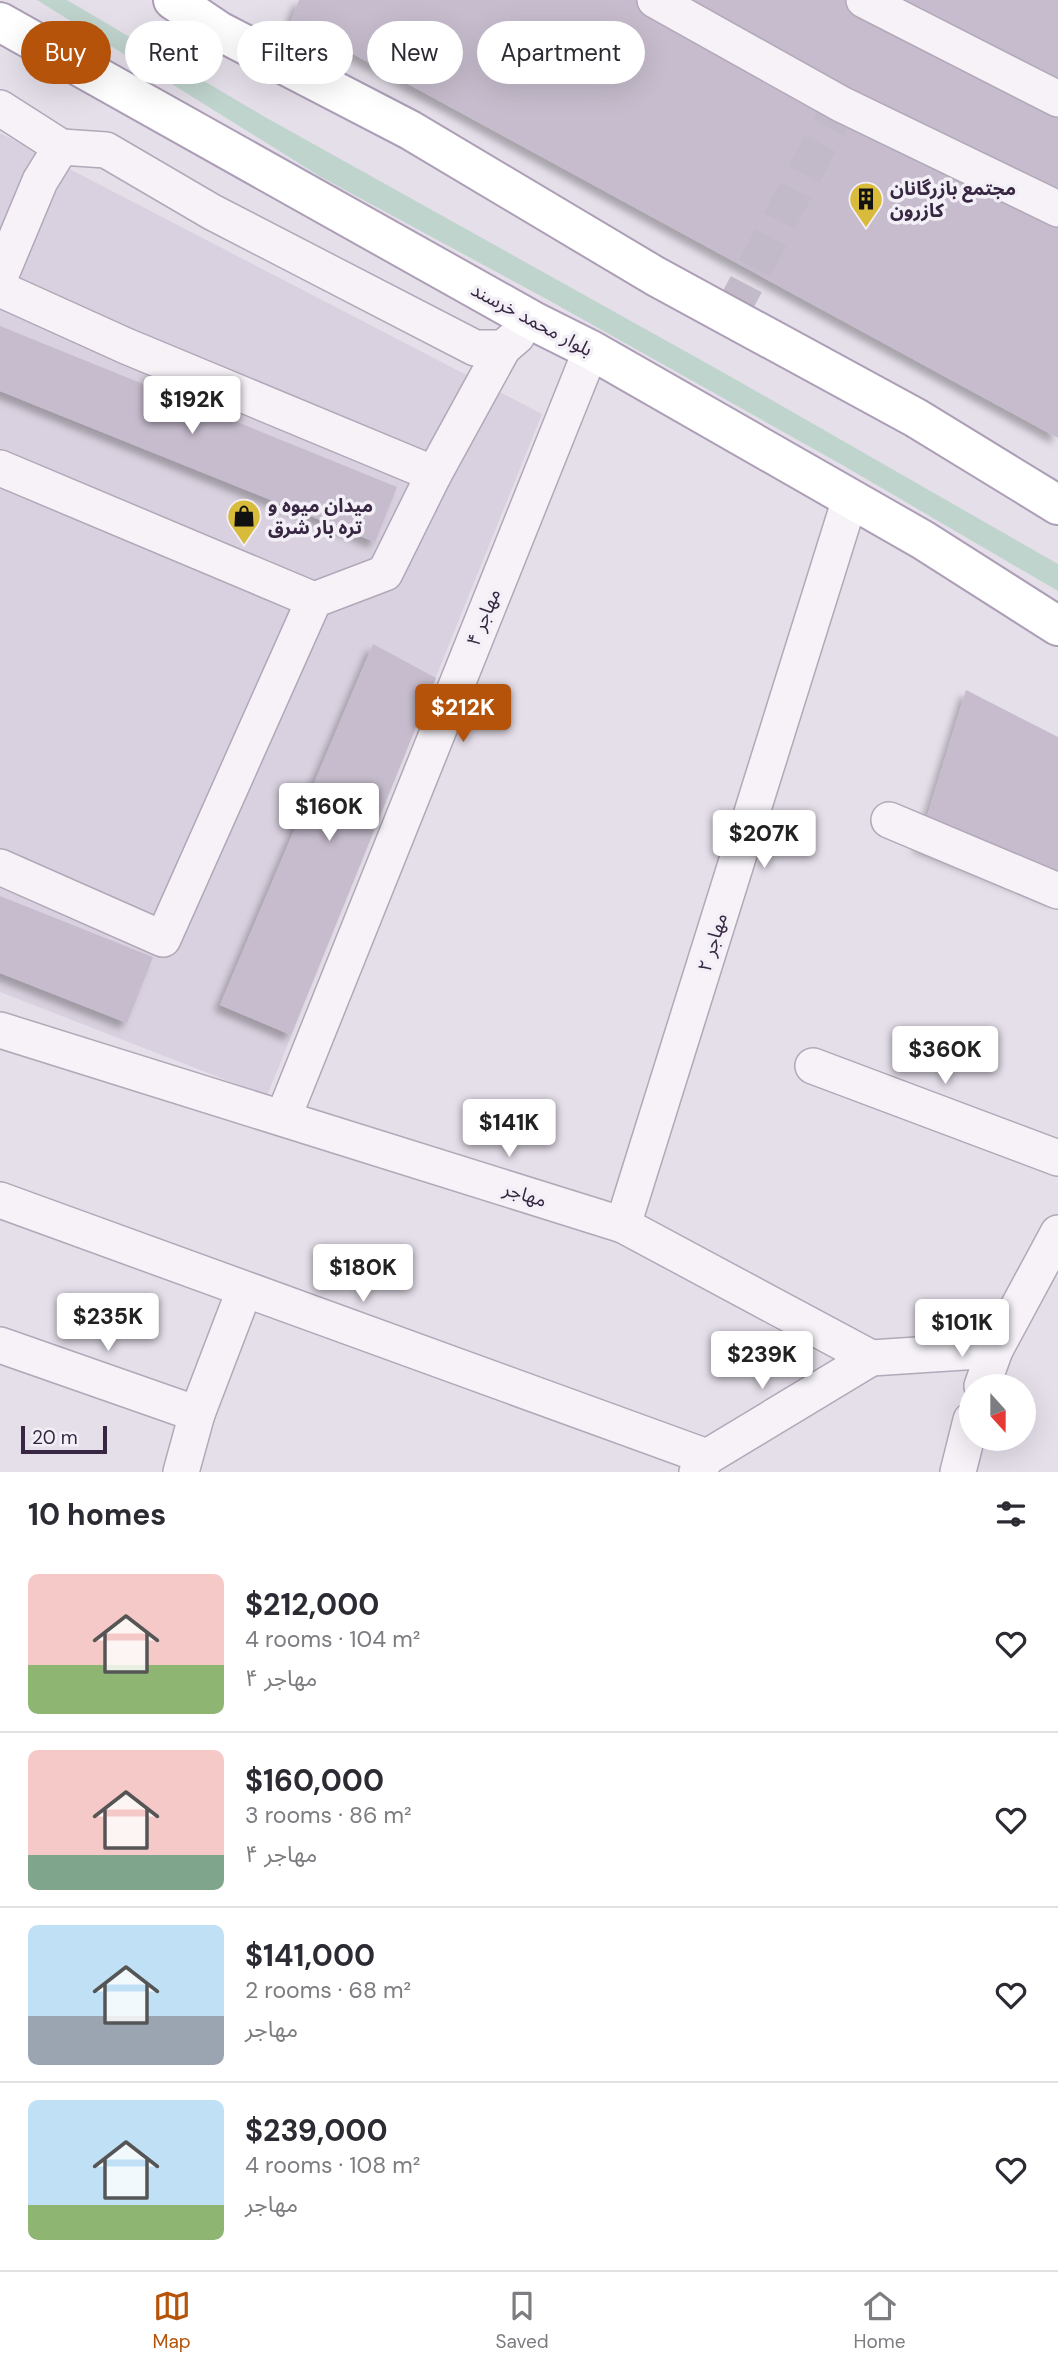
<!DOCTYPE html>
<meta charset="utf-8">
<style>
body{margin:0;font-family:"DM Sans","Noto Sans Arabic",sans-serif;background:#f2f2f3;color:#2b2b33;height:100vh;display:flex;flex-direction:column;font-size:26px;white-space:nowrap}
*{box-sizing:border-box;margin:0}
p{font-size:23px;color:#7c7c81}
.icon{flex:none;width:38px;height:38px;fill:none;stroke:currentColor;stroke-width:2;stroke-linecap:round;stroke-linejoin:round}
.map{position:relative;height:1472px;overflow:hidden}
.details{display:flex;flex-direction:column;background:#fff;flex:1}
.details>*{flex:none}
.guide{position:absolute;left:21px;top:21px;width:700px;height:63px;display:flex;gap:14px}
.needle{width:46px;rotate:159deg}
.fabs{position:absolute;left:959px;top:1374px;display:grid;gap:14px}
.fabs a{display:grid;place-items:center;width:77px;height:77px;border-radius:50%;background:#fff;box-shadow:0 7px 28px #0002;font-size:35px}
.scale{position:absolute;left:21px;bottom:18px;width:86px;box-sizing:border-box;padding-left:7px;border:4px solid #372742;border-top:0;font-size:19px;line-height:24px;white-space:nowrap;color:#372742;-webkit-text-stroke:5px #f3eff7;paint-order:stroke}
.price{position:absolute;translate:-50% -60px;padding:0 16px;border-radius:7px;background:#fff;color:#222;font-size:23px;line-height:46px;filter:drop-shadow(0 2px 4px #0008)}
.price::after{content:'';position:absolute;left:50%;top:42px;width:21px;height:16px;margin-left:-10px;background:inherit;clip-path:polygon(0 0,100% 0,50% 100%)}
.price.on{background:#b45309;color:#fff}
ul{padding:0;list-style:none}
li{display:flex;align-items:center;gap:21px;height:175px;padding:0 28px}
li+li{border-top:2px solid #e1e1e2}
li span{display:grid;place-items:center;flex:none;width:196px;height:140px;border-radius:10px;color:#555}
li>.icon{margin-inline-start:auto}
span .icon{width:84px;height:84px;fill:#fffc;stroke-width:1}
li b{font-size:30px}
h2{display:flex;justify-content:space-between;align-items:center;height:84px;padding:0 28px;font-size:30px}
.chip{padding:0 24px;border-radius:32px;background:#fff;box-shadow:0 7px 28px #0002;font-size:24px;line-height:63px}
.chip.on{background:#b45309;color:#fff}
.tab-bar{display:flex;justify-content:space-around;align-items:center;height:98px;border-top:2px solid #e1e1e2;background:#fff;font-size:19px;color:#7c7c81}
.tab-bar a{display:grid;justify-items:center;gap:4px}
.tab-bar .on{color:#b45309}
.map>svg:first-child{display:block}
</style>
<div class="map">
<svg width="1058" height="1472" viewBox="0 0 1058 1472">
<defs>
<filter id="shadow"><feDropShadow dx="-6" dy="6" stdDeviation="3.5" flood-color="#0004"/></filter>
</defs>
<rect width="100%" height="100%" fill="#e5dfea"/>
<!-- built -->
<polygon fill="#d9d1df" points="0,133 542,414 267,1096 0,992"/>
<!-- green -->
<polygon fill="#c0d4ce" points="37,0 67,0 265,117 726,374 1058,564 1058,591 844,466 550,301 321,177"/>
<!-- building -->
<g fill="#c6bccd" filter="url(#shadow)">
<polygon points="299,0 1058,0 1058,438 291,20"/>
<polygon points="0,326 397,487 375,542 0,391"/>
<polygon points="373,644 436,678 291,1035 220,1005"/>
<polygon points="966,690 1058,737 1058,900 918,846"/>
<polygon points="0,896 153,957 127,1023 0,973"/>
</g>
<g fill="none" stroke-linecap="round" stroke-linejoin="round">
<!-- minor-tunnel -->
<polyline stroke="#c2bac8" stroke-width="35" stroke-dasharray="35 18" stroke-linecap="butt" points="730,315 841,104"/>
<!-- minor casing -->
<g stroke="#b1a8b8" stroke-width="38">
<g id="minor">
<polyline points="655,0 841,104 1058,209"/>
<polyline points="864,0 1058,99"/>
<polyline points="0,108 61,147"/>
<polyline points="0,277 40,181 61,147 106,150 212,212 475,348 503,348 517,336"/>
<polyline points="0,289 126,346 434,474"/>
<polyline points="0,468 314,600"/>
<polyline points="889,820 1058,891"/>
<polyline points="0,867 163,939 314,600 385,573 434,474 503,348"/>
<polyline points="0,1030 623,1225 871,1358 995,1350"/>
<polyline points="813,1066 1058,1158"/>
<polyline points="283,1118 591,350"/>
<polyline points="0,1200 707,1457"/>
<polyline points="623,1225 850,499"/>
<polyline points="0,1345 197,1414"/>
<polyline points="982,1386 995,1350 1058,1233"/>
<polyline points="181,1472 197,1414 244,1291"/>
<polyline points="697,1472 707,1457 871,1358"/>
<polyline points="958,1472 971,1420"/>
</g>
</g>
<!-- major casing -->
<g stroke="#ac9eb6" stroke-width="42">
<g id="major">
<polyline points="173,0 219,31 410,130 655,276 916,418 1058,505"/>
<polyline points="0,22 535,322 591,350 923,540 1058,626"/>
</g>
</g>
<!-- minor -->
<use href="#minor" stroke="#f6f2f8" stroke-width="35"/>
<!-- major -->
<use href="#major" stroke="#fff" stroke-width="38"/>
</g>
<!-- icons -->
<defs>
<g id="building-pin" transform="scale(1.75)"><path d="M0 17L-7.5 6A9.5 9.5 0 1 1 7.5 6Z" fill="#d8bb3b" stroke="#f3eff7"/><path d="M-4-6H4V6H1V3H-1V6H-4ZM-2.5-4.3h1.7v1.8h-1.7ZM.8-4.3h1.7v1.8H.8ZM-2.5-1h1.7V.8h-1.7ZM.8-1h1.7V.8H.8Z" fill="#111"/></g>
<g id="shop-pin" transform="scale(1.75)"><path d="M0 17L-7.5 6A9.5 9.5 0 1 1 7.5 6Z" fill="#d8bb3b" stroke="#f3eff7"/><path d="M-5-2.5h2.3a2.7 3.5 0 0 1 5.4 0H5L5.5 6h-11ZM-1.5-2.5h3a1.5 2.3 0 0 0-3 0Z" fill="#111"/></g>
</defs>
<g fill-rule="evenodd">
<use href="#building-pin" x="866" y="199"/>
<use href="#shop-pin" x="244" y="516"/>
</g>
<g text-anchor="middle" stroke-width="7" stroke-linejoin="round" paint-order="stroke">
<!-- poi labels -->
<g font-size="19" font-weight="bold" fill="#372742" stroke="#f3eff7" text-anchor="start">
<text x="890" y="195">مجتمع بازرگانان<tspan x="890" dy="22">کازرون</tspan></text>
<text x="268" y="512">میدان میوه و<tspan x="268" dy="22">تره بار شرق</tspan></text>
</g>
<!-- street labels -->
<g font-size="19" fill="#372742" stroke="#f3eff7">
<text transform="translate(532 319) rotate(28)" y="7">بلوار محمد خرسند</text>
<text transform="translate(483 617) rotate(-68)" y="7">مهاجر ۴</text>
<text transform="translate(712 942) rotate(-73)" y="7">مهاجر ۲</text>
<text transform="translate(525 1194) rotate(17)" y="7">مهاجر</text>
</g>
</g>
</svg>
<div class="fabs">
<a><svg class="needle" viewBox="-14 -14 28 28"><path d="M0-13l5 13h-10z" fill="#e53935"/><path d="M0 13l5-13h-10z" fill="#7c7c81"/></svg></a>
</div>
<div class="scale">20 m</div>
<b class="price" style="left:192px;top:436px">$192K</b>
<b class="price on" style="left:463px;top:744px">$212K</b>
<b class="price" style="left:329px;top:843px">$160K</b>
<b class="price" style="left:764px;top:870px">$207K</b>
<b class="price" style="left:945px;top:1086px">$360K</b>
<b class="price" style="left:509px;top:1159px">$141K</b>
<b class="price" style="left:363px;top:1304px">$180K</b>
<b class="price" style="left:108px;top:1353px">$235K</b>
<b class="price" style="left:962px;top:1359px">$101K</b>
<b class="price" style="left:762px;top:1391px">$239K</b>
<div class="guide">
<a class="chip on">Buy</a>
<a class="chip">Rent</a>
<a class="chip">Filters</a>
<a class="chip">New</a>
<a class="chip">Apartment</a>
</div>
</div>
<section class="details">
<h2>10 homes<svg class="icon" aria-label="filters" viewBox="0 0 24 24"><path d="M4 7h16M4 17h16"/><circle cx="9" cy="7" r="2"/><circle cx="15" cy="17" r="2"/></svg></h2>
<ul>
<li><span style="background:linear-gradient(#f6c9c9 65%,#8fb573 0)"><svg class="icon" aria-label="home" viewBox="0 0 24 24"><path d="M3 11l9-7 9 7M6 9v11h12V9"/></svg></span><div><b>$212,000</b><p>4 rooms · 104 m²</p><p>مهاجر ۴</p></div><svg class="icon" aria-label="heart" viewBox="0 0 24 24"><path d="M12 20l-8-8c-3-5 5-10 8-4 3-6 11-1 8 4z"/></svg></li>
<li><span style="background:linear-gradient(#f6c9c9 75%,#7fa58c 0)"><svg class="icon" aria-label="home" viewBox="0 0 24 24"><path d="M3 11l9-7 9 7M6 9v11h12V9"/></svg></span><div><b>$160,000</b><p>3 rooms · 86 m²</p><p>مهاجر ۴</p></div><svg class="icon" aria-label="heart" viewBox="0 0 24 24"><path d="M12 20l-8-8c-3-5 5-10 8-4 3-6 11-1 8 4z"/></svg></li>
<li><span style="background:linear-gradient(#bfe0f5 65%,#9aa5b1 0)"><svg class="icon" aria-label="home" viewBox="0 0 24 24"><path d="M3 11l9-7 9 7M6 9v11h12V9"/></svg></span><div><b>$141,000</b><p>2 rooms · 68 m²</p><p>مهاجر</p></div><svg class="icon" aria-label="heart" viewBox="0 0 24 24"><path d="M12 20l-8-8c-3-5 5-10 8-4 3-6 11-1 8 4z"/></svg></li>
<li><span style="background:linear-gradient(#bfe0f5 75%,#8fb573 0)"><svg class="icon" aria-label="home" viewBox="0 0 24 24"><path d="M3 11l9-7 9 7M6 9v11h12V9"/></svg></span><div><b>$239,000</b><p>4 rooms · 108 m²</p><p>مهاجر</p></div><svg class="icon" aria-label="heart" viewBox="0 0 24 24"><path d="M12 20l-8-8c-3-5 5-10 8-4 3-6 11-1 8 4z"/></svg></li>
</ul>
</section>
<nav class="tab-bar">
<a class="on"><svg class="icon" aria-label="map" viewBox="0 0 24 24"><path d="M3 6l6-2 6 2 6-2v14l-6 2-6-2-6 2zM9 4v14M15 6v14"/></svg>Map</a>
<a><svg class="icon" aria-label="saved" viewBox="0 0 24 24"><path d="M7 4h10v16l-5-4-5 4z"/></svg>Saved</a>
<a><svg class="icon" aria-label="home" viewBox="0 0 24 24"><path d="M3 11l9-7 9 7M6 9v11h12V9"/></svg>Home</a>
</nav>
